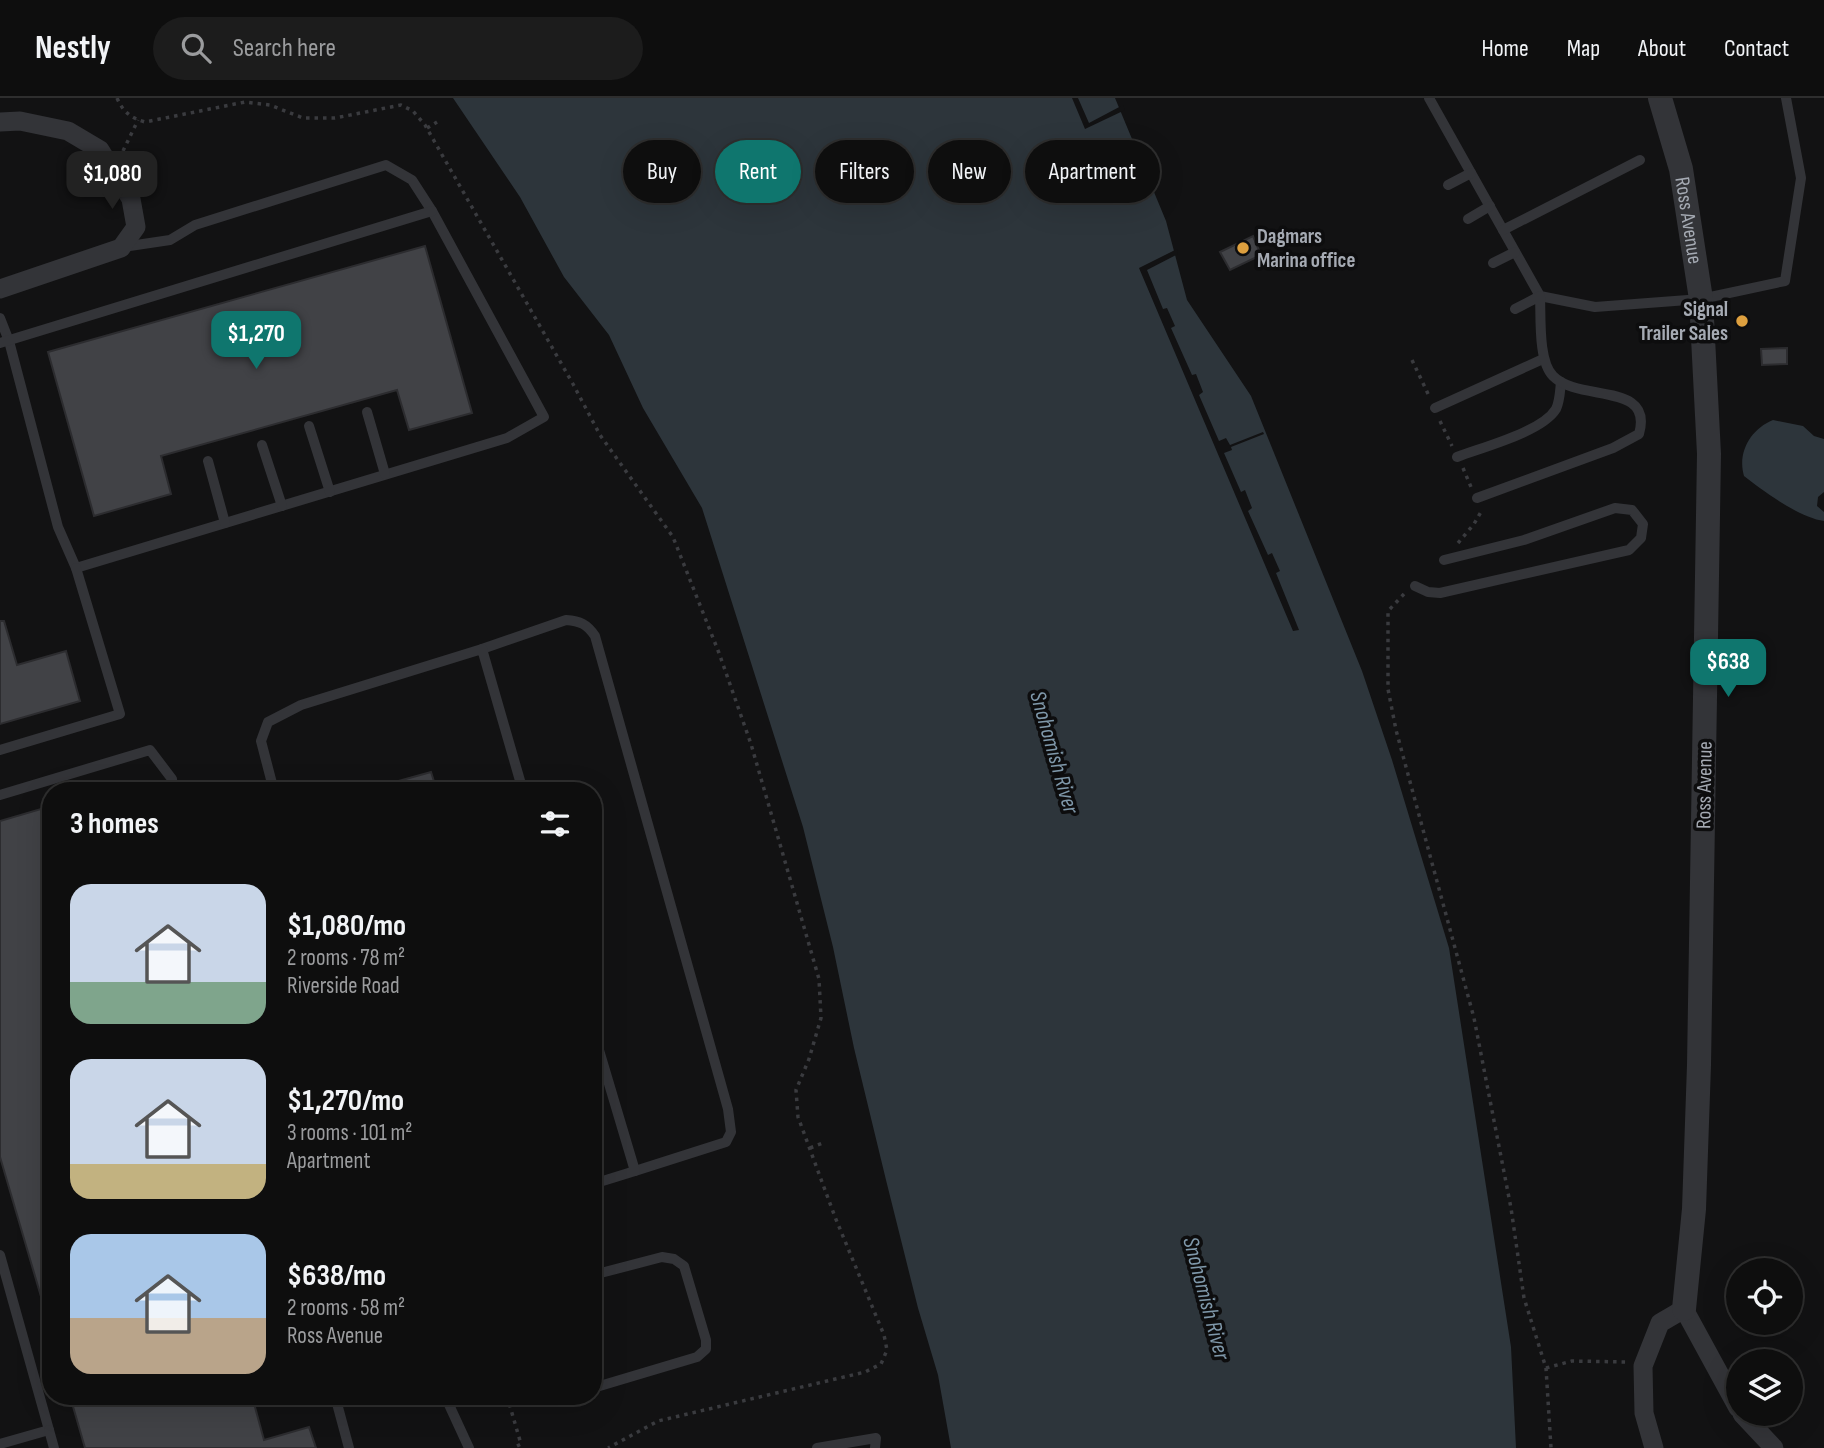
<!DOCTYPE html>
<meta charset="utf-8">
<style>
body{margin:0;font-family:"Sofia Sans Condensed",sans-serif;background:#1c1c1c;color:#f1f3f6;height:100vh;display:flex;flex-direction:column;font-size:26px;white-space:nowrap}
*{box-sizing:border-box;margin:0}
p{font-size:23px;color:#9b9c9e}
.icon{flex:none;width:38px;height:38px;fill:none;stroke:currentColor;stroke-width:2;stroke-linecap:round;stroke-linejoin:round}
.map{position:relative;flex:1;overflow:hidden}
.panel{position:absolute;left:42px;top:684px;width:560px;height:623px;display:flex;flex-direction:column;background:#0e0e0e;border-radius:28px;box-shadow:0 7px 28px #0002,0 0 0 2px #2e2e2e}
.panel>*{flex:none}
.guide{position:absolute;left:623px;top:42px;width:665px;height:63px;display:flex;gap:14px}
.buttons{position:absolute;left:1726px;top:1160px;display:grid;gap:14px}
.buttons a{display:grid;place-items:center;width:77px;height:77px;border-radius:50%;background:#0e0e0e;box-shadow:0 7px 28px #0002,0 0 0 2px #2e2e2e;font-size:35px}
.price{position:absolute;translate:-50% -60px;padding:0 16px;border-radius:14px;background:#0f766e;color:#fff;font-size:23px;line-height:46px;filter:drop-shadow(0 2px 4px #0008)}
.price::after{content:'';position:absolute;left:50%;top:42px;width:21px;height:16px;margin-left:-10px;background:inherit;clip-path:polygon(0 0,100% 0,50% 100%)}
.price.on{background:#222;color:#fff}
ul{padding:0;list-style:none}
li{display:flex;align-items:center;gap:21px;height:175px;padding:0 28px}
li span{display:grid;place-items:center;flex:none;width:196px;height:140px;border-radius:21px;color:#555}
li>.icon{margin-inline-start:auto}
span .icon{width:84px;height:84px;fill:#fffc;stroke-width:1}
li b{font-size:30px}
h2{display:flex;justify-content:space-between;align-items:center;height:84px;padding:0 28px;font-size:30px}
.chip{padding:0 24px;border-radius:32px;background:#0e0e0e;box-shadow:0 7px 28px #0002,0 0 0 2px #2e2e2e;font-size:24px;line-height:63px}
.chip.on{background:#0f766e;color:#fff}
header{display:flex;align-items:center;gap:42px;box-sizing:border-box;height:98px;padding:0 35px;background:#0e0e0e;border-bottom:2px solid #2e2e2e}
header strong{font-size:33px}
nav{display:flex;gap:38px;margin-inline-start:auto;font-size:24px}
.search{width:490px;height:63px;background:#1c1c1c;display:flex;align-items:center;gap:18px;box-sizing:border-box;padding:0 24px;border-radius:38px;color:#9b9c9e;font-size:26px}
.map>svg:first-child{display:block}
</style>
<header>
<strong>Nestly</strong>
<div class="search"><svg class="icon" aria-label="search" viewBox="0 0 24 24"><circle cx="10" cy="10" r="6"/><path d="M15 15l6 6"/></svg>Search here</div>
<nav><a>Home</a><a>Map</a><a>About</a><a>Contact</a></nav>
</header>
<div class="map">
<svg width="1824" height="1350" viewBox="0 0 1824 1350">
<rect width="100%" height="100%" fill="#121213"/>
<!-- water -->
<g fill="#2d353b">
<polygon points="453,0 1115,0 1166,123 1187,202 1251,298 1362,573 1392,662 1449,850 1511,1249 1516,1350 951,1350 938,1277 918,1210 886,1082 854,950 833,849 803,729 702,410 643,310 609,237 564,179 520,99"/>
<path d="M 1773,322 L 1803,328 L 1814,338 L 1824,341 L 1824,394 L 1818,399 L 1817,408 L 1824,414 L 1824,423 C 1800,420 1763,393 1744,378 C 1737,354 1751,331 1773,322 Z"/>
</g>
<!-- pier -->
<g fill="#121213">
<polygon points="1072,0 1078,0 1089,25 1123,7 1125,12 1085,31"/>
<polygon points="1136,40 1138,45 1103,62 1101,57"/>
<polygon points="1177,151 1178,156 1147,172 1163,211 1167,210 1175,228 1171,230 1192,277 1196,276 1203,294 1199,297 1219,343 1226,340 1230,347 1263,334 1264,336 1231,349 1232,352 1224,355 1241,394 1245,392 1252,410 1248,413 1268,457 1272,455 1280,473 1276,475 1299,532 1293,533 1139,170"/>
</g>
<!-- building -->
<g fill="#414246" stroke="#2c2c2f" stroke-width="2">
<polygon points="1253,138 1261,157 1230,172 1220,154"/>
<polygon points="425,148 472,315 409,332 397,292 161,358 171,396 94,418 48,254"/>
<polygon points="1787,250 1787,266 1762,267 1761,251"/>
<polygon points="0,523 4,523 17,567 66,553 80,603 0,626"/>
<polygon points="431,674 437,693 378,693 377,689"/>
<polygon points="51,708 51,1219 47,1219 0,1059 0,723"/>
<polygon points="70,1298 252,1298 264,1342 309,1329 316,1350 85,1350"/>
</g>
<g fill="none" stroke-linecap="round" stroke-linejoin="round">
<!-- path -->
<g stroke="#3a3b3f" stroke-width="3.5" stroke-dasharray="3.5 5" stroke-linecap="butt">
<path d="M 117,0 C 123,14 131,20 145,24 L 245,4 L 270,7 L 303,20 L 335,20 L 401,7 L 413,13 L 425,27 L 573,286 L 600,337 L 673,439 L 719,555 L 751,646 L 819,881 L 821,920 L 809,961 L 796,992 L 798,1019 L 835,1119 L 884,1237 L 887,1252 L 881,1266 L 865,1274 L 658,1323 L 608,1350"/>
<polyline points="427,30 437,24"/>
<polyline points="123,53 138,22"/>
<polyline points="1412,262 1430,300"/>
<polyline points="1440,323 1452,348"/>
<polyline points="1463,370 1471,389"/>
<polyline points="1458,445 1474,426 1482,412"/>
<polyline points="1404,496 1388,513 1388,591 1396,632 1474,920 1511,1110 1524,1200 1546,1270 1551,1350"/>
<polyline points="810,1050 823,1045"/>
<polyline points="1546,1270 1572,1263 1627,1264"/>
<polyline points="507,1298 521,1346 515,1349"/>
</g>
<!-- service -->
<g stroke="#333438" stroke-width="10">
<polyline points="1429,0 1540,198 1595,209 1701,201 1785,183 1801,80 1786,0"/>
<polyline points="1448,87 1471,75"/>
<polyline points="1468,121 1490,108"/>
<polyline points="1503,132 1640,62"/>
<polyline points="1493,165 1515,154"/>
<polyline points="0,220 9,243 58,429 76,470 507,340 544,319 432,113 412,82 386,67 195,127 170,142 123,149"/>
<polyline points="0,245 432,113"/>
<polyline points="1435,310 1543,261"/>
<polyline points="367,314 385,376"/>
<polyline points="309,328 330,394"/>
<polyline points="262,347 282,408"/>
<path d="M 1457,359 C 1483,349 1542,334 1556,311 C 1560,303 1560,292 1561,284"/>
<polyline points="208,363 225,425"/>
<path d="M 1477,400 L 1613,350 L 1639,336 C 1654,283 1579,305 1553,278 C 1538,263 1541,219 1540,198 L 1515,211"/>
<polyline points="1415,488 1428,494 1440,495 1629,452 1641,440 1643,426 1632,412 1615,410 1524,442 1444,462"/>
<path d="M 482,551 L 566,522 C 580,523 587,526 595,538 L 728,1011 L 731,1034 L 726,1044 L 635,1073"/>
<polyline points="0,652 120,616 76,470"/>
<polyline points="274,693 261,643 268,624 301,607 482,551 523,693"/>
<polyline points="0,697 150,652 172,681 173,693"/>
<polyline points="593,932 635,1073 593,1086"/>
<polyline points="0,1157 49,1332 0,1346"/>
<polyline points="593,1177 662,1159 674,1161 684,1168 706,1242 706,1251 697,1259 593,1290"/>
<polyline points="335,1298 349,1350"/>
<polyline points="445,1298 469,1350"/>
<polyline points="49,1332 54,1350"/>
<polyline points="817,1350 876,1340 875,1350"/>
</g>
<!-- minor -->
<g stroke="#333438" stroke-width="19">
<polyline points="0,24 20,23 68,33 100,52 131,101 136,129 121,150 0,191"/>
<polyline points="1742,1316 1774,1350"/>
<polyline points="1654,1350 1644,1315 1643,1268 1660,1225 1684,1211 1738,1310"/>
</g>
<!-- tertiary -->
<path stroke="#333438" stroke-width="24" id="s1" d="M 1660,0 L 1681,71 L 1701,201 L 1709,356 L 1699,967 L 1694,1111 L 1684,1211"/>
</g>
<!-- markers -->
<g fill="#dea03f" stroke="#0d0d0e" stroke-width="2.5">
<circle cx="1243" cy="150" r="7"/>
<circle cx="1742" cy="223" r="7"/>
</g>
<g text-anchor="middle" stroke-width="7" stroke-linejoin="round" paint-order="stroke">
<!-- street labels -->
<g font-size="21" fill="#a5aab3" stroke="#0d0d0e">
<text dy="7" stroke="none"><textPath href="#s1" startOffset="126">Ross Avenue</textPath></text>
<text transform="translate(1704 687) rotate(-89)" y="7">Ross Avenue</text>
</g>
<!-- poi labels -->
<g font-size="21" font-weight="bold" fill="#a5aab3" stroke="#0d0d0e" text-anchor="start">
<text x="1257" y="145">Dagmars<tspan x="1257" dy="24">Marina office</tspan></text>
<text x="1728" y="218" text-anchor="end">Signal<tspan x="1728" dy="24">Trailer Sales</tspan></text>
</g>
<!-- water labels -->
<g font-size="23" font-style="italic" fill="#7f98aa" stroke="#0d0d0e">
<text transform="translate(1055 654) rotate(74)" y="8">Snohomish River</text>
<text transform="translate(1207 1200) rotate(75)" y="8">Snohomish River</text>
</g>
</g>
</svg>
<div class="buttons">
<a><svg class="icon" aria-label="locate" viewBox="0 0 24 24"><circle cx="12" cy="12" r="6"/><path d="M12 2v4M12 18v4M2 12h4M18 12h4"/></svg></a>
<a><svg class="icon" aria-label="layers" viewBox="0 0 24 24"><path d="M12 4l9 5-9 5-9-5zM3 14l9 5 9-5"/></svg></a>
</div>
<b class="price on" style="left:112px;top:113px">$1,080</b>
<b class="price" style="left:256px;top:273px">$1,270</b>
<b class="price" style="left:1728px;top:601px">$638</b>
<div class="guide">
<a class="chip">Buy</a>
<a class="chip on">Rent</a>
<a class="chip">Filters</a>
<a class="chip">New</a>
<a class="chip">Apartment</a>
</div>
<section class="panel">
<h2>3 homes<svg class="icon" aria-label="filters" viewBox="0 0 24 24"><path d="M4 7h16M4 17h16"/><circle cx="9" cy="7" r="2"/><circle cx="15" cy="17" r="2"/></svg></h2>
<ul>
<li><span style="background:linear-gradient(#c9d6e8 70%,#7fa58c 0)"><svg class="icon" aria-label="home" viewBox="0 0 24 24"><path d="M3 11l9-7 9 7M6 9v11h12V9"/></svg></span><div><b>$1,080/mo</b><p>2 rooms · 78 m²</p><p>Riverside Road</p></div></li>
<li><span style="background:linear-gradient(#c9d6e8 75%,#c2b280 0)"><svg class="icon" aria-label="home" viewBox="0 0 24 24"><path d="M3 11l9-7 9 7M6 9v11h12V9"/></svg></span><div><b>$1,270/mo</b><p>3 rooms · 101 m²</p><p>Apartment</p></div></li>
<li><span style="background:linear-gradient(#a9c7e8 60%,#b9a48a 0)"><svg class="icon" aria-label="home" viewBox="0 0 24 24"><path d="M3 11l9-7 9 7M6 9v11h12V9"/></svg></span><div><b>$638/mo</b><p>2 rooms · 58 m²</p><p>Ross Avenue</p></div></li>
</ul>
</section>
</div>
